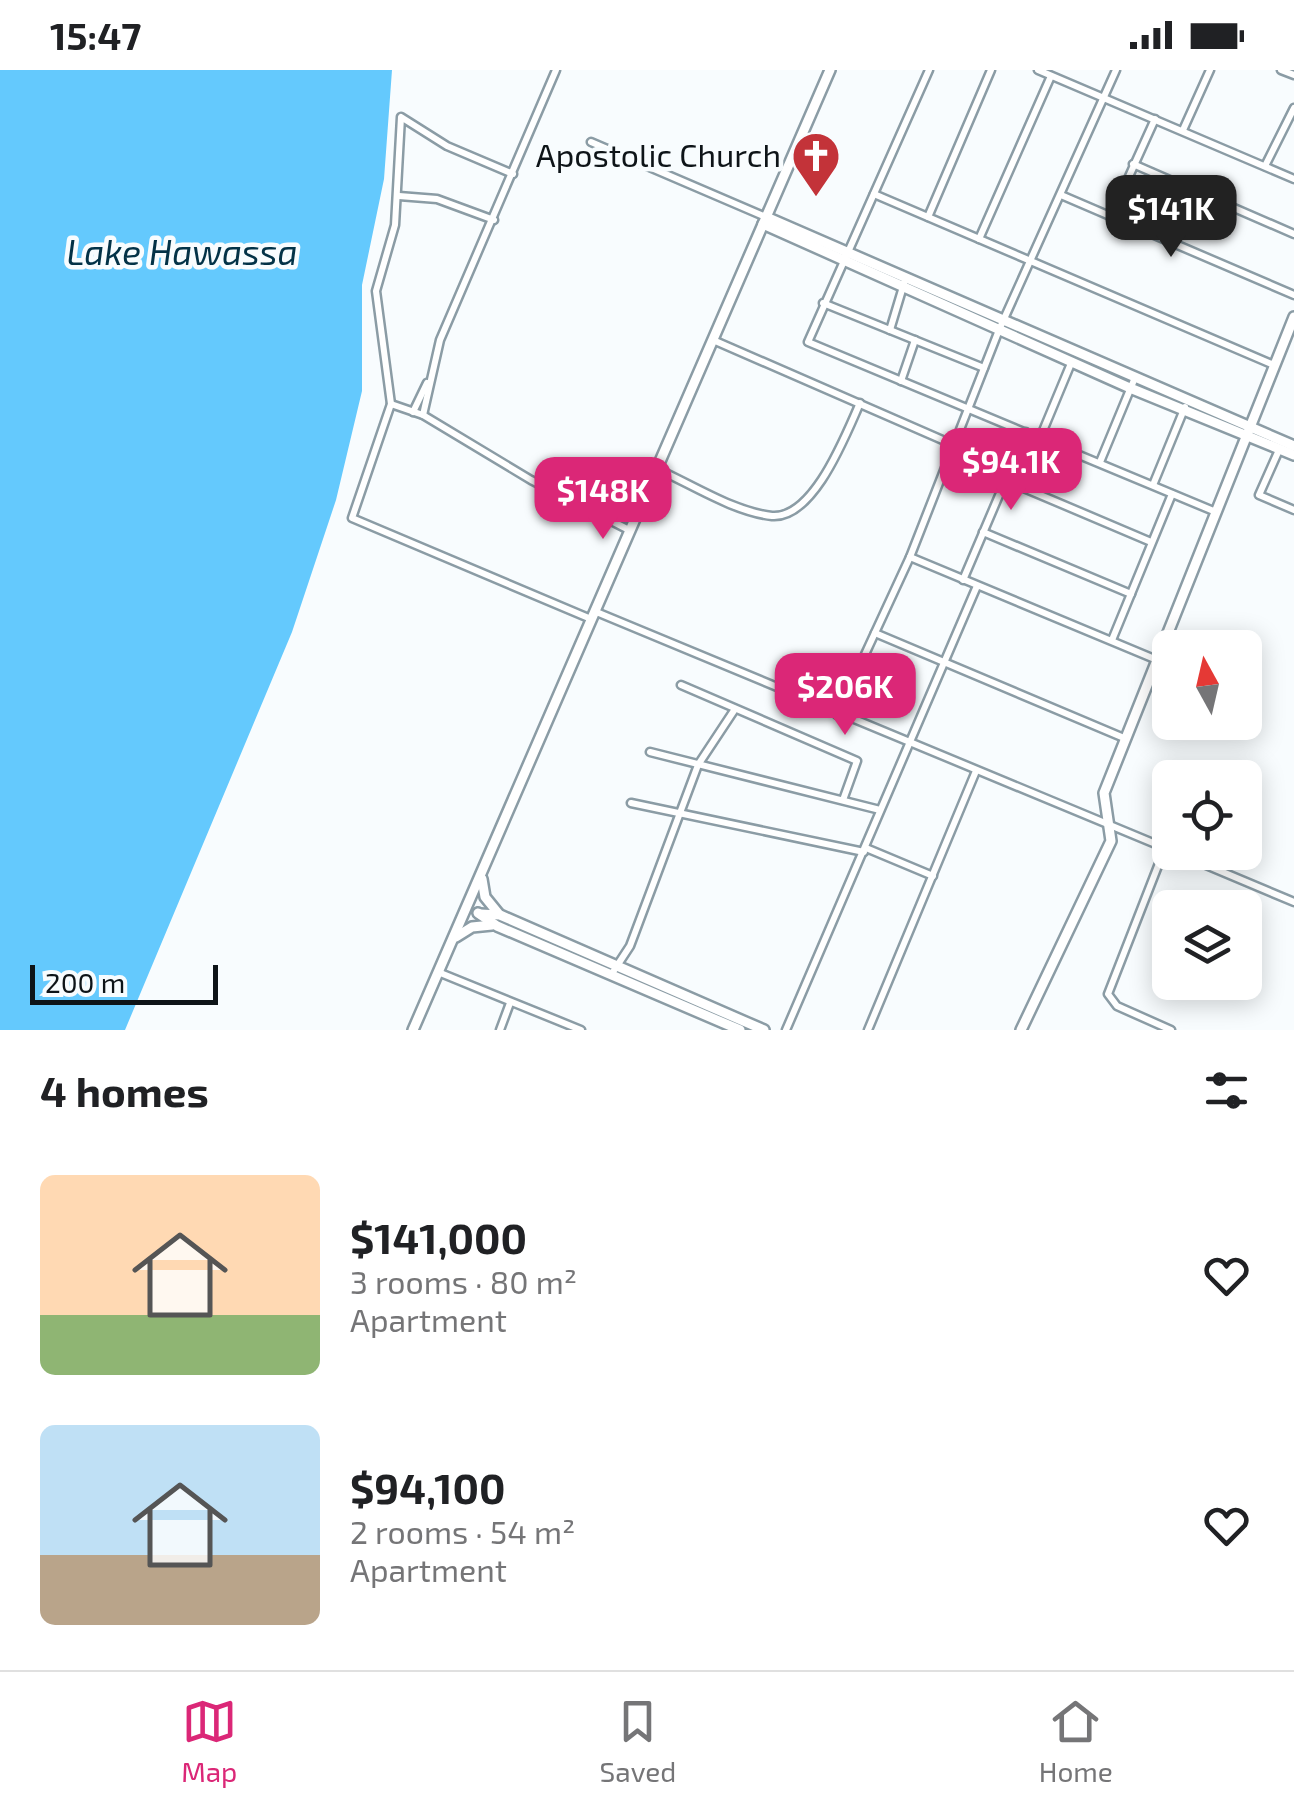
<!DOCTYPE html>
<meta charset="utf-8">
<style>
body{margin:0;font-family:"Exo 2",sans-serif;background:#f6f6f6;color:#202124;height:100vh;display:flex;flex-direction:column;font-size:38px;white-space:nowrap}
*{box-sizing:border-box;margin:0}
p{font-size:32px;color:#757577}
.icon{flex:none;width:55px;height:55px;fill:none;stroke:currentColor;stroke-width:2;stroke-linecap:round;stroke-linejoin:round}
.map{position:relative;height:960px;overflow:hidden}
.side{display:flex;flex-direction:column;background:#fff;flex:1}
.side>*{flex:none}
.needle{width:65px;rotate:352deg}
.tools{position:absolute;left:1152px;top:560px;display:grid;gap:20px}
.tools a{display:grid;place-items:center;width:110px;height:110px;border-radius:15px;background:#fff;box-shadow:0 5px 25px #0003;font-size:50px}
.scale{position:absolute;left:30px;bottom:25px;width:188px;box-sizing:border-box;padding-left:10px;border:5px solid #0e1418;border-top:0;font-size:28px;line-height:35px;white-space:nowrap;color:#0e1418;-webkit-text-stroke:8px #f8fcfe;paint-order:stroke}
.price{position:absolute;translate:-50% -85px;padding:0 22px;border-radius:20px;background:#db2777;color:#fff;font-size:32px;line-height:65px;filter:drop-shadow(0 2px 5px #0008)}
.price::after{content:'';position:absolute;left:50%;top:60px;width:30px;height:22px;margin-left:-15px;background:inherit;clip-path:polygon(0 0,100% 0,50% 100%)}
.price.on{background:#222;color:#fff}
ul{padding:0;list-style:none}
li{display:flex;align-items:center;gap:30px;height:250px;padding:0 40px}
li span{display:grid;place-items:center;flex:none;width:280px;height:200px;border-radius:15px;color:#555}
li>.icon{margin-inline-start:auto}
span .icon{width:120px;height:120px;fill:#fffc;stroke-width:1}
li b{font-size:42px}
h2{display:flex;justify-content:space-between;align-items:center;height:120px;padding:0 40px;font-size:42px}
.status{display:flex;justify-content:space-between;align-items:center;height:70px;padding:0 50px;background:#fff;direction:ltr}
.status svg{height:28px;fill:currentColor}
.tabs{display:flex;justify-content:space-around;align-items:center;height:140px;border-top:2px solid #e0e0e0;background:#fff;font-size:28px;color:#757577}
.tabs a{display:grid;justify-items:center;gap:5px}
.tabs .on{color:#db2777}
.map>svg:first-child{display:block}
</style>
<div class="status"><b>15:47</b><svg viewBox="0 0 49 12"><path d="M0 12V9h3v3zM5 12V6h3v6zM10 12V3h3v9zM15 12V0h3v12zM26 1h20v11H26zM47 4h2v5h-2z"/></svg></div>
<div class="map">
<svg width="1294" height="960" viewBox="0 0 1294 960">
<rect width="100%" height="100%" fill="#f8fcfe"/>
<!-- water -->
<polygon fill="#64c9fd" points="0,0 392,0 384,109 362,215 362,321 336,430 292,562 125,960 0,960"/>
<g fill="none" stroke-linecap="round" stroke-linejoin="round">
<!-- street casing -->
<g stroke="#8b9ca5" stroke-width="11">
<g id="street">
<polyline points="929,0 808,272 1216,442"/>
<polyline points="1038,0 1294,109"/>
<polyline points="1281,0 1294,5"/>
<polyline points="1183,60 1210,0"/>
<polyline points="591,72 766,147"/>
<polyline points="1133,94 1294,164"/>
<polyline points="1265,96 1294,38"/>
<polyline points="513,104 447,76 401,47 395,155 376,221 391,334 352,448 591,549"/>
<polyline points="874,124 1274,295"/>
<polyline points="1061,125 1294,225"/>
<polyline points="399,126 437,129 494,150"/>
<polyline points="1112,144 1155,49"/>
<polyline points="928,147 991,0"/>
<polyline points="979,169 1051,6"/>
<polyline points="823,233 984,298"/>
<polyline points="890,260 905,210"/>
<polyline points="713,270 954,375"/>
<polyline points="901,311 915,270"/>
<polyline points="391,334 423,345 531,410 629,460"/>
<polyline points="413,342 427,313"/>
<polyline points="423,345 440,270 556,0"/>
<polyline points="1040,368 1072,291"/>
<polyline points="1279,380 1259,425 1294,440"/>
<polyline points="1100,392 1134,310"/>
<path d="M 657,399 C 691,414 734,442 772,446 C 814,449 846,364 860,333"/>
<polyline points="1005,410 1151,472"/>
<polyline points="1153,415 1185,337"/>
<polyline points="983,462 1131,524"/>
<polyline points="910,487 1157,590"/>
<polyline points="963,510 1026,362"/>
<polyline points="594,541 1170,780"/>
<polyline points="875,563 1124,668"/>
<polyline points="1112,570 1172,424"/>
<polyline points="681,615 857,691 843,730"/>
<polyline points="837,645 910,487 999,260 1116,0"/>
<polyline points="650,682 880,740"/>
<polyline points="631,733 864,782"/>
<polyline points="866,778 933,806"/>
<polyline points="1165,778 1108,924 1117,936 1171,960"/>
<polyline points="1175,782 1294,832"/>
<polyline points="438,902 581,960"/>
<polyline points="611,905 630,876 698,695 735,639"/>
<polyline points="500,960 510,933"/>
<polyline points="786,960 977,516"/>
<polyline points="868,960 976,701"/>
</g>
</g>
<!-- secondary casing -->
<g stroke="#8b9ca5" stroke-width="14">
<g id="secondary">
<polyline points="766,147 1294,376"/>
<polyline points="763,154 1130,318 1294,385"/>
<polyline points="482,809 485,827 498,843"/>
<polyline points="478,843 497,856 740,960"/>
<polyline points="480,844 500,845 764,960"/>
<polyline points="456,867 472,857 492,855"/>
<polyline points="413,960 830,0"/>
<polyline points="1021,960 1111,771 1104,723 1294,247"/>
</g>
</g>
<!-- street -->
<use href="#street" stroke="#fff" stroke-width="6"/>
<!-- secondary -->
<use href="#secondary" stroke="#fff" stroke-width="9"/>
</g>
<!-- icons -->
<defs>
<g id="church-pin" transform="scale(2.5)"><path d="M0 17L-7.5 6A9.5 9.5 0 1 1 7.5 6Z" fill="#c33339" stroke="#f8fcfe"/><path d="M-1.2-6h2.4v3.5h3.3v2.4h-3.3V6h-2.4V-.1h-3.3v-2.4h3.3Z" fill="#fff"/></g>
</defs>
<g fill-rule="evenodd">
<use href="#church-pin" x="816" y="86"/>
</g>
<g text-anchor="middle" stroke-width="9" stroke-linejoin="round" paint-order="stroke">
<!-- poi labels -->
<g font-size="32" fill="#0e1418" stroke="#f8fcfe" text-anchor="end">
<text x="781" y="97">Apostolic Church</text>
</g>
<!-- water labels -->
<g font-size="35" font-style="italic" fill="#033247" stroke="#f8fcfe">
<text x="182" y="195">Lake Hawassa</text>
</g>
</g>
</svg>
<div class="tools">
<a><svg class="needle" viewBox="-14 -14 28 28"><path d="M0-13l5 13h-10z" fill="#e53935"/><path d="M0 13l5-13h-10z" fill="#757577"/></svg></a>
<a><svg class="icon" aria-label="locate" viewBox="0 0 24 24"><circle cx="12" cy="12" r="6"/><path d="M12 2v4M12 18v4M2 12h4M18 12h4"/></svg></a>
<a><svg class="icon" aria-label="layers" viewBox="0 0 24 24"><path d="M12 4l9 5-9 5-9-5zM3 14l9 5 9-5"/></svg></a>
</div>
<div class="scale">200 m</div>
<b class="price on" style="left:1171px;top:190px">$141K</b>
<b class="price" style="left:1011px;top:443px">$94.1K</b>
<b class="price" style="left:603px;top:472px">$148K</b>
<b class="price" style="left:845px;top:668px">$206K</b>
</div>
<section class="side">
<h2>4 homes<svg class="icon" aria-label="filters" viewBox="0 0 24 24"><path d="M4 7h16M4 17h16"/><circle cx="9" cy="7" r="2"/><circle cx="15" cy="17" r="2"/></svg></h2>
<ul>
<li><span style="background:linear-gradient(#ffd9b3 70%,#8fb573 0)"><svg class="icon" aria-label="home" viewBox="0 0 24 24"><path d="M3 11l9-7 9 7M6 9v11h12V9"/></svg></span><div><b>$141,000</b><p>3 rooms · 80 m²</p><p>Apartment</p></div><svg class="icon" aria-label="heart" viewBox="0 0 24 24"><path d="M12 20l-8-8c-3-5 5-10 8-4 3-6 11-1 8 4z"/></svg></li>
<li><span style="background:linear-gradient(#bfe0f5 65%,#b9a48a 0)"><svg class="icon" aria-label="home" viewBox="0 0 24 24"><path d="M3 11l9-7 9 7M6 9v11h12V9"/></svg></span><div><b>$94,100</b><p>2 rooms · 54 m²</p><p>Apartment</p></div><svg class="icon" aria-label="heart" viewBox="0 0 24 24"><path d="M12 20l-8-8c-3-5 5-10 8-4 3-6 11-1 8 4z"/></svg></li>
</ul>
</section>
<nav class="tabs">
<a class="on"><svg class="icon" aria-label="map" viewBox="0 0 24 24"><path d="M3 6l6-2 6 2 6-2v14l-6 2-6-2-6 2zM9 4v14M15 6v14"/></svg>Map</a>
<a><svg class="icon" aria-label="saved" viewBox="0 0 24 24"><path d="M7 4h10v16l-5-4-5 4z"/></svg>Saved</a>
<a><svg class="icon" aria-label="home" viewBox="0 0 24 24"><path d="M3 11l9-7 9 7M6 9v11h12V9"/></svg>Home</a>
</nav>
